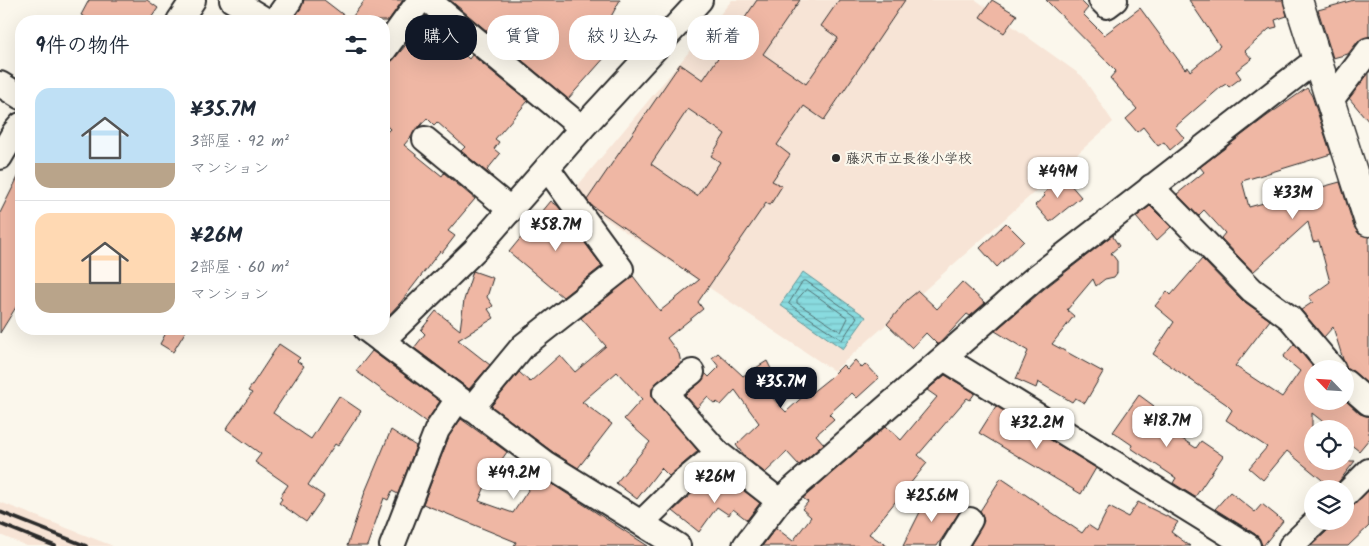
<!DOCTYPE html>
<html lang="ja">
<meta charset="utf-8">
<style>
body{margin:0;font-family:Kalam,"Klee One",sans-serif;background:#f2f2f3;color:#1f2937;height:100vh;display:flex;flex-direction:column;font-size:19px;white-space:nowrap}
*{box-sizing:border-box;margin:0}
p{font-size:16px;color:#747a83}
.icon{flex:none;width:28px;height:28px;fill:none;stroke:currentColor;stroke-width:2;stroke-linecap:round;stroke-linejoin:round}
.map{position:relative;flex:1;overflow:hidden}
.side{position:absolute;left:15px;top:15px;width:375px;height:320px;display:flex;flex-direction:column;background:#fff;border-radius:20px;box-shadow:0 5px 20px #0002}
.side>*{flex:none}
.guide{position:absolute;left:405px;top:15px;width:475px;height:45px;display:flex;gap:10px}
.needle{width:32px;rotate:295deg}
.buttons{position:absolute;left:1304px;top:360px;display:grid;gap:10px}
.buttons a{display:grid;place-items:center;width:50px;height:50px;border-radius:50%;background:#fff;box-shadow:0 5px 20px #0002;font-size:25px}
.price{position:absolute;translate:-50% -42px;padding:0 11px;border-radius:10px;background:#fff;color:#222;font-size:16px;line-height:32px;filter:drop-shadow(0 1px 2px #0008)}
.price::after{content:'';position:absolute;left:50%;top:30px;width:15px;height:11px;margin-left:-8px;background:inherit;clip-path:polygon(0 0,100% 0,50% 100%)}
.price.active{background:#111827;color:#fff}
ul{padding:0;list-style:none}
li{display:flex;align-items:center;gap:15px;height:125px;padding:0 20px}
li+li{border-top:1px solid #e0e1e3}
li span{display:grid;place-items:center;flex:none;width:140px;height:100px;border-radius:15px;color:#555}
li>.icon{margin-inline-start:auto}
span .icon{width:60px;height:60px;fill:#fffc;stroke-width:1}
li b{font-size:21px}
h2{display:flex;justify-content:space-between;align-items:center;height:60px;padding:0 20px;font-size:21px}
.pill{padding:0 18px;border-radius:20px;background:#fff;box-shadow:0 5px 20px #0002;font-size:18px;line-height:45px}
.pill.active{background:#111827;color:#fff}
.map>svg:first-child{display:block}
</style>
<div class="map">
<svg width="1369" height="546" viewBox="0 0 1369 546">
<defs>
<pattern id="water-rules" width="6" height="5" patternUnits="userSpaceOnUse" patternTransform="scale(1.25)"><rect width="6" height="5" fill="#89dbdf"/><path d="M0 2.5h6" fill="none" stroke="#76bcc0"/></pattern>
</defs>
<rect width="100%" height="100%" fill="#fbf7ec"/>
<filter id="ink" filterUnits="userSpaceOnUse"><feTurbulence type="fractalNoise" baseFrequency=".02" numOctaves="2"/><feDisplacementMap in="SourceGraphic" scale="10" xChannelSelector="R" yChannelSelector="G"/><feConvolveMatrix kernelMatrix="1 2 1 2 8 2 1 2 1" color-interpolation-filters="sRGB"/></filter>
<g filter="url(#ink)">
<!-- built -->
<g fill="#f7e4d6">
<polygon points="732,0 976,0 1082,76 1113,122 834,371 570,195"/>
<polygon points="0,502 113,546 27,546 0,535"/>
</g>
<!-- water -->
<polygon fill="url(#water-rules)" stroke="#639597" points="803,272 866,317 843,349 780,305"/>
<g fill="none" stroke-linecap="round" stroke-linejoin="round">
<!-- shore -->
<g stroke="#517173" stroke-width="1">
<polygon points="803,281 806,281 857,317 842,340 789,304"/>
<polygon points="807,289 848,318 841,332 797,303 797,300"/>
</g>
</g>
<!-- building -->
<g fill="#efb7a4" stroke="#2b2b2b" fill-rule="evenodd">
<polygon points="89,0 147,0 158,8 149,21 93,21 81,15"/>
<polygon points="304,0 324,0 350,20 365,0 403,0 388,21 292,21 301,8"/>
<polygon points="450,0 620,0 607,24 622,38 568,99"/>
<path d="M 757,0 L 800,0 L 763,54 L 806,84 L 838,38 L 821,26 L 839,0 L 905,0 L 824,120 L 804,106 L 777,145 L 790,155 L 772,181 L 782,186 L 770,205 L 766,203 L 698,302 L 703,309 L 667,338 L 679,354 L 681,363 L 656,383 L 652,389 L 652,396 L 698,451 L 669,476 L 661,468 L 637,499 L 616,483 L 650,442 L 624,419 L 642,399 L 617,372 L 582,402 L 612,424 L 578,468 L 554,453 L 491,406 L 519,372 L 530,382 L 560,355 L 575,372 L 606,346 L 581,318 L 633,276 L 660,311 L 699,280 L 591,205 L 587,200 L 680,64 L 703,80 ZM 688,109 L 725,134 L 711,156 L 720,162 L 697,196 L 651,164 Z"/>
<polygon points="992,0 1017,15 1004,33 980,17"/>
<polygon points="1046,0 1080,0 1088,8 1083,14 1104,35 1140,8 1185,69 1188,67 1190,71 1220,46 1189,0 1283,0 1287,16 1275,20 1277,27 1269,29 1245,51 1252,59 1236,71 1241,78 1229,87 1226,84 1221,87 1175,127 1184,138 1170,150 1164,142 1158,146 1143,127 1137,132 1126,119 1137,109 1110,78 1116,71"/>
<polygon points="1354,0 1369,0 1369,37 1358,41 1348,54 1333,58 1318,10"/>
<polygon points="426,16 445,32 443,34 469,59 472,55 528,101 495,139 499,142 494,149 500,154 487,170 493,177 461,151 465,147 437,122 434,125 427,118 404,145 442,176 444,173 475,199 448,231 455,236 442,253 440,251 401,302 384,320 384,135 390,129 384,123 384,66 395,58 426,21 422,21"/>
<polygon points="1369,73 1369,122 1349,98"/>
<polygon points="1307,88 1312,96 1331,154 1242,181 1249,207 1340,182 1354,227 1359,234 1369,237 1369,385 1354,372 1346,369 1333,327 1324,337 1301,310 1313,302 1309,297 1330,282 1319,241 1313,242 1308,222 1253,272 1221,238 1225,233 1204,210 1198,216 1177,194 1204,172 1200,167 1267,116"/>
<polygon points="21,171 21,299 0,333 0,213"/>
<polygon points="1063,176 1081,197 1050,222 1035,205 1045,196 1043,194"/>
<polygon points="551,201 558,206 602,266 563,297 509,252"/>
<polygon points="1150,206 1171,227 1156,241 1136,217"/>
<polygon points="1006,223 1024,241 997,267 980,248"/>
<polygon points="1114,234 1113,237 1119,246 1111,253 1117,261 1117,273 1114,277 1105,279 1096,286 1093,279 1067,310 1074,316 1052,344 1103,372 1085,403 1075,398 1072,402 1038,382 1036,388 1016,379 1028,351 995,331 1044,289"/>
<polygon points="1202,259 1242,300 1270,320 1235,366 1282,397 1300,371 1283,357 1294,344 1312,366 1312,401 1345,400 1360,414 1369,416 1369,439 1359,451 1345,440 1345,429 1332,429 1312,413 1312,461 1355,461 1333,489 1287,451 1263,480 1249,468 1267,447 1226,420 1232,410 1226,404 1153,354 1174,322 1155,306 1167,291 1171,295"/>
<polygon points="473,271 493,278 487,297 493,306 488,309 494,318 458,340 490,365 469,389 414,348 425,334 421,330 436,311 460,330 464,300"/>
<polygon points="962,282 985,303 970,316 967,314 938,345 926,333 912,348 887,324 907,300 918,291 937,309"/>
<polygon points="168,329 187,329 173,352 160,344"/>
<polygon points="279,344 300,358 297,361 304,366 273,413 311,439 339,396 361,411 338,446 335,444 308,485 324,496 306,522 279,503 282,499 280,497 288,485 255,462 261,454 226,429 252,393 248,391"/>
<polygon points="372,351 440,401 426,422 356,371"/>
<polygon points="718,353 743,376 767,361 776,379 763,388 786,412 809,391 811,393 831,377 843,365 847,369 855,360 862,368 866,364 879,378 857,398 852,393 829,414 834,419 816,435 824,444 799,465 787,452 765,473 744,456 736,445 759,423 735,390 721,405 717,402 715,404 707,397 697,408 685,395 701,382 705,373 709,377 719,367 712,358"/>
<polygon points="945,375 975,393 970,400 967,398 918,455 927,463 869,534 887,546 762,546 776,528 793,541 811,517 802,509 808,502 803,498 886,426 901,440 937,397 927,390"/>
<polygon points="1139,395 1154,406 1147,416 1196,448 1201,441 1223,456 1195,497 1173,483 1176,478 1131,448 1132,445 1113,432"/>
<polygon points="996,406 1096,468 1081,494 979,433"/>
<polygon points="461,419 507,452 488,479 479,501 513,513 538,475 648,546 514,546 516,542 423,504 449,436"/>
<polygon points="391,430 416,446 398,494 392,491 388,500 384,498 367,546 347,546 365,492"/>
<polygon points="710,477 730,492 736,485 760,503 747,520 733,509 729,515 717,507 699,532 673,511"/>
<polygon points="1001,478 1082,533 1088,525 1097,531 1109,507 1128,517 1138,502 1178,522 1171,532 1190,546 970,546 984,521 980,511"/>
<polygon points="1369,490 1369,526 1348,546 1311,546 1327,531 1331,521 1345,521 1345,509 1354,505"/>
<polygon points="930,492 960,511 937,546 903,546"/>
<polygon points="1230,492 1255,512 1262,504 1283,521 1263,546 1255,534 1215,509"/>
</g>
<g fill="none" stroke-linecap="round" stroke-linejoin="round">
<!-- street casing -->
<g stroke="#2b2b2b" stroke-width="28">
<g id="street">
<polyline points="232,0 267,21"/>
<polyline points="428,0 582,128"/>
<polyline points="1101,0 1107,6 1115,0"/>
<polyline points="179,21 193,0"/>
<polyline points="275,21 290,0"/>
<polyline points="384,50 420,0"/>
<polyline points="0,84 21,97"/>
<polyline points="1331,100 1369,50"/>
<polyline points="425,139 511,210"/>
<polyline points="0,157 14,133 21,125"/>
<polyline points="1151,187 1252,290 1290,318 1333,369"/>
<polyline points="366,329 546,464 678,546"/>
<polyline points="382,341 475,250 582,128 700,0"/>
<polyline points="944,358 1248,546"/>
<polyline points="692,372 665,393 718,453 779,501"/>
<polyline points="1345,382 1369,403"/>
<polyline points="471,409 523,346 621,269 547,168"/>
<polyline points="1345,495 1369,471"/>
<polyline points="642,522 684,481 718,453"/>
<polyline points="392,546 437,430 458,399"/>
<polyline points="745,546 779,501 1035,278 1316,60"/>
<polyline points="954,546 970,520"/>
<polyline points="1291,546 1317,521"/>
</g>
</g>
<!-- secondary casing -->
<g stroke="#2b2b2b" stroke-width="31">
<polyline id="secondary" points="1298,0 1369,222"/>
</g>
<!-- street -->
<use href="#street" stroke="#fbf7ec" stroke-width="24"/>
<!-- secondary -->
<use href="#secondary" stroke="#fbf7ec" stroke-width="28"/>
<!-- rail -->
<g stroke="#2b2b2b" stroke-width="4">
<polyline points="0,512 86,546"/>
<polyline points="0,524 55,546"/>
</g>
</g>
</g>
<!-- markers -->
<circle fill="#2b2b2b" stroke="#fbf7ec" stroke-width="2" cx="836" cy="158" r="5"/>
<g text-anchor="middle" stroke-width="4.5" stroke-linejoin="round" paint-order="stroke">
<!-- poi labels -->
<g font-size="14" fill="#2b2b2b" stroke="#fbf7ec" text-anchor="start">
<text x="846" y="163">藤沢市立長後小学校</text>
</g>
</g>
</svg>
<div class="buttons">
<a><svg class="needle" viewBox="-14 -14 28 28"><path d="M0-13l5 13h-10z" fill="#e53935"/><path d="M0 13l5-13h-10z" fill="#747a83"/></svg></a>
<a><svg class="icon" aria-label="locate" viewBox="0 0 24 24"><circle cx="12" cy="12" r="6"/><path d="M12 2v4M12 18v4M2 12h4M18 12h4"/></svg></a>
<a><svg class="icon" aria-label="layers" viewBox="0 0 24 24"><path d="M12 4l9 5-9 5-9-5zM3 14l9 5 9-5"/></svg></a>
</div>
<b class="price" style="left:1058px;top:199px">¥49M</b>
<b class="price" style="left:1293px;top:220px">¥33M</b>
<b class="price" style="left:556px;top:252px">¥58.7M</b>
<b class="price active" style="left:781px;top:409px">¥35.7M</b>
<b class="price" style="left:1167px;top:448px">¥18.7M</b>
<b class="price" style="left:1037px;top:450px">¥32.2M</b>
<b class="price" style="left:514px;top:500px">¥49.2M</b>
<b class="price" style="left:715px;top:504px">¥26M</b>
<b class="price" style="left:932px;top:523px">¥25.6M</b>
<div class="guide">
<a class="pill active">購入</a>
<a class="pill">賃貸</a>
<a class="pill">絞り込み</a>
<a class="pill">新着</a>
</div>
<section class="side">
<h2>9件の物件<svg class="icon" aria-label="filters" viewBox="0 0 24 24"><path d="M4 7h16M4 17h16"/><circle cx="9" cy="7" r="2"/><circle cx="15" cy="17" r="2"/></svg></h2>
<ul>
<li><span style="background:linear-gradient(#bfe0f5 75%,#b9a48a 0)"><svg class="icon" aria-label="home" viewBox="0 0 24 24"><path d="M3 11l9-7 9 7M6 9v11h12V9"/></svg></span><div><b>¥35.7M</b><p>3部屋 · 92 m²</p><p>マンション</p></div></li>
<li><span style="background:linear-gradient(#ffd9b3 70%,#b9a48a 0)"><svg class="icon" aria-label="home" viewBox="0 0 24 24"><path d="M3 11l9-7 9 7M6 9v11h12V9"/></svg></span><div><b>¥26M</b><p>2部屋 · 60 m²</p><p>マンション</p></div></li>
</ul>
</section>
</div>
